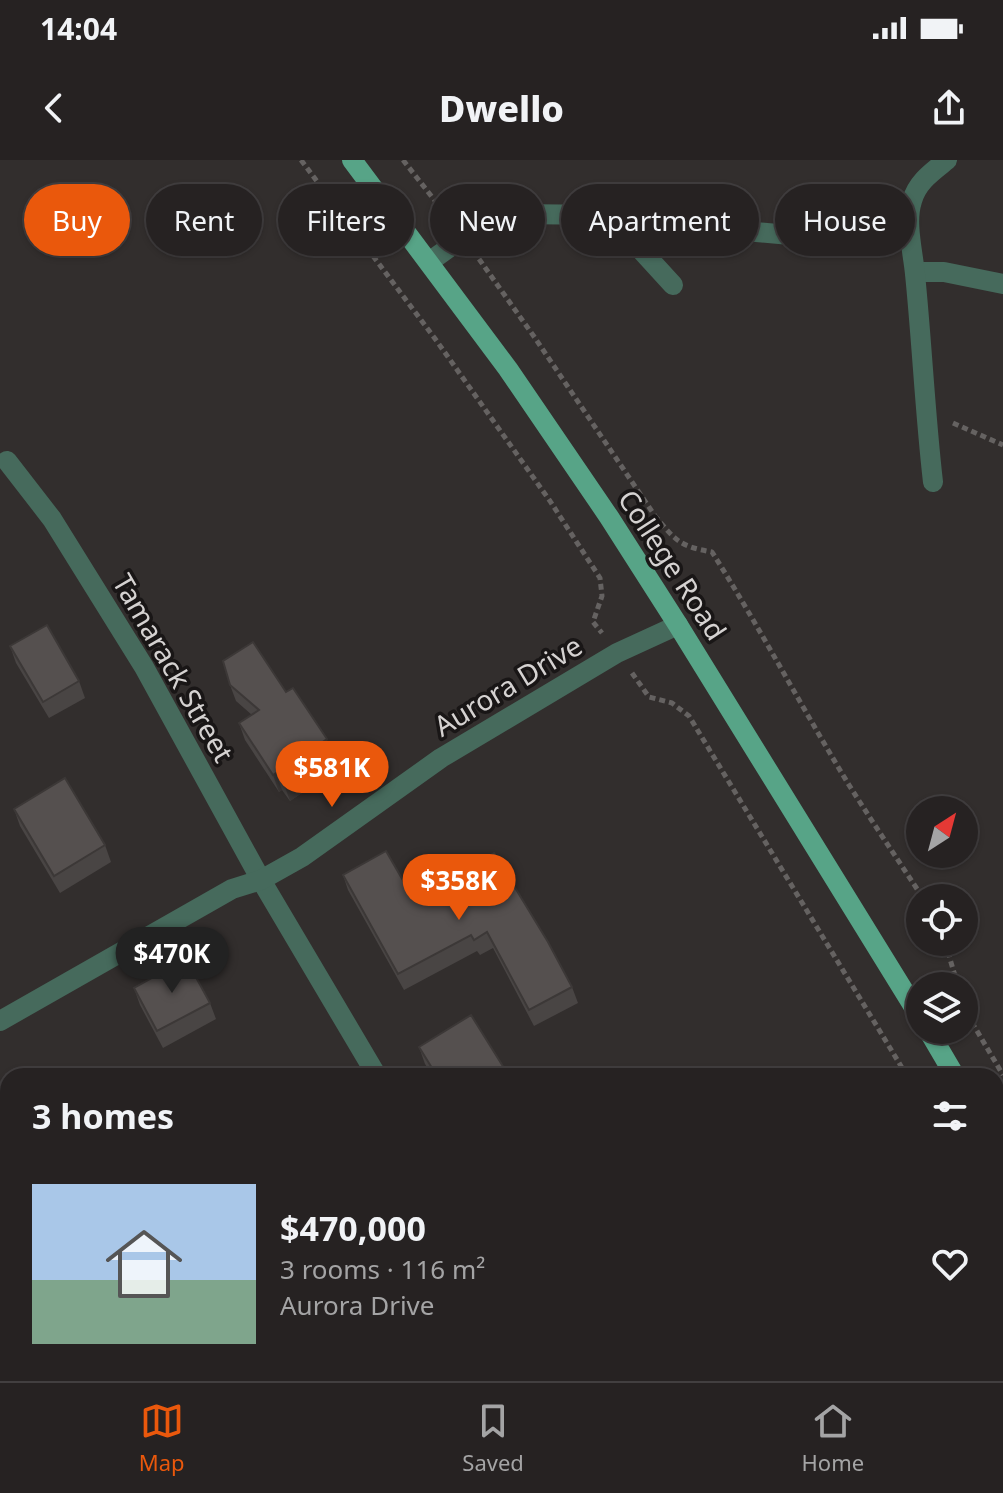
<!DOCTYPE html>
<meta charset="utf-8">
<style>
body{margin:0;font-family:"Noto Sans",sans-serif;background:#2e2a2a;color:#f1f3f6;height:100vh;display:flex;flex-direction:column;font-size:30px;white-space:nowrap}
*{box-sizing:border-box;margin:0}
p{font-size:26px;color:#a4a4a5}
.icon{flex:none;width:44px;height:44px;fill:none;stroke:currentColor;stroke-width:2;stroke-linecap:round;stroke-linejoin:round}
.map{position:relative;flex:1;overflow:hidden}
.sheet{position:absolute;left:0px;top:908px;width:1004px;height:314px;display:flex;flex-direction:column;background:#262222;border-radius:24px 24px 0 0;box-shadow:0 2px 6px #0004,0 0 0 2px #423f40}
.sheet>*{flex:none}
.banner{position:absolute;left:24px;top:24px;width:956px;height:72px;display:flex;gap:16px}
.needle{width:52px;rotate:36deg}
.buttons{position:absolute;left:906px;top:636px;display:grid;gap:16px}
.buttons a{display:grid;place-items:center;width:72px;height:72px;border-radius:50%;background:#262222;box-shadow:0 2px 6px #0004,0 0 0 2px #423f40;font-size:40px}
.price{position:absolute;translate:-50% -68px;padding:0 18px;border-radius:28px;background:#ea580c;color:#fff;font-size:26px;line-height:52px;filter:drop-shadow(0 2px 4px #0008)}
.price::after{content:'';position:absolute;left:50%;top:48px;width:24px;height:18px;margin-left:-12px;background:inherit;clip-path:polygon(0 0,100% 0,50% 100%)}
.price.selected{background:#222;color:#fff}
ul{padding:0;list-style:none}
li{display:flex;align-items:center;gap:24px;height:200px;padding:0 32px}
li+li{border-top:2px solid #423f40}
li span{display:grid;place-items:center;flex:none;width:224px;height:160px;border-radius:0px;color:#555}
li>.icon{margin-inline-start:auto}
span .icon{width:96px;height:96px;fill:#fffc;stroke-width:1}
li b{font-size:34px}
h2{display:flex;justify-content:space-between;align-items:center;height:96px;padding:0 32px;font-size:34px}
.tag{padding:0 28px;border-radius:36px;background:#262222;box-shadow:0 2px 6px #0004,0 0 0 2px #423f40;font-size:28px;line-height:72px}
.tag.selected{background:#ea580c;color:#fff}
.status{display:flex;justify-content:space-between;align-items:center;height:56px;padding:0 40px;background:#262222;direction:ltr}
.status svg{height:22px;fill:currentColor}
header{display:flex;justify-content:space-between;align-items:center;height:104px;padding:0 32px;background:#262222;font-size:36px;font-weight:800}
.menu{display:flex;justify-content:space-around;align-items:center;height:112px;border-top:2px solid #423f40;background:#262222;font-size:22px;color:#a4a4a5}
.menu a{display:grid;justify-items:center;gap:4px}
.menu .selected{color:#ea580c}
.map>svg:first-child{display:block}
</style>
<div class="status"><b>14:04</b><svg viewBox="0 0 49 12"><path d="M0 12V9h3v3zM5 12V6h3v6zM10 12V3h3v9zM15 12V0h3v12zM26 1h20v11H26zM47 4h2v5h-2z"/></svg></div>
<header><svg class="icon" aria-label="back" viewBox="0 0 24 24"><path d="M15 5l-7 7 7 7"/></svg>Dwello<svg class="icon" aria-label="share" viewBox="0 0 24 24"><path d="M12 15V3M7 8l5-5 5 5M5 13v7h14v-7"/></svg></header>
<div class="map">
<svg width="1003" height="1221" viewBox="0 0 1003 1221">
<rect width="100%" height="100%" fill="#322e2d"/>
<g fill="none" stroke-linecap="round" stroke-linejoin="round">
<!-- path -->
<g stroke="#656261" stroke-width="5" stroke-dasharray="6 4" stroke-linecap="butt">
<polyline points="301,0 436,180 550,341 600,418 602,436 593,462 602,473"/>
<polyline points="403,0 447,56"/>
<path d="M 479,99 L 535,178 L 655,356 C 676,381 679,386 712,392 C 760,468 802,548 849,625 C 873,663 898,700 923,738"/>
<polyline points="953,263 1003,285"/>
<polyline points="632,513 649,537 672,543 689,556 907,916"/>
<polyline points="945,782 958,826"/>
<polyline points="964,844 967,854 1003,915"/>
<polyline points="996,1088 1003,1109"/>
</g>
<!-- minor -->
<g stroke="#466a5c" stroke-width="20">
<polyline points="609,55 673,125"/>
<polyline points="429,102 464,77 513,54 609,55 723,69 834,79 910,79"/>
<polyline points="915,112 944,112 1003,124"/>
<polyline points="7,301 52,359 144,507 261,720 377,916"/>
<path d="M 933,322 C 925,253 922,183 915,114 C 913,92 905,62 912,41 C 917,22 932,12 947,0"/>
<polyline points="0,861 232,729 261,720 302,697 441,598 617,493 678,465"/>
<polyline points="0,1150 8,1164"/>
<polyline points="37,1214 41,1221"/>
<polyline points="554,1214 558,1221"/>
</g>
<!-- major -->
<g stroke="#57a487" stroke-width="20">
<polyline points="352,0 508,209 609,357 678,465 920,857"/>
<polyline points="928,870 955,916"/>
<polyline points="996,985 1003,997"/>
</g>
</g>
<!-- wall -->
<g fill="#494544">
<polygon points="10,486 79,521 85,538 49,558 16,503"/>
<polygon points="230,525 286,532 333,596 313,609 318,622 290,641 282,630 279,632 245,580 239,563 252,555 236,541"/>
<polygon points="14,649 105,685 111,702 60,733 20,666"/>
<polygon points="494,693 572,827 578,843 534,866 493,788 480,795 477,791 404,830 348,730 343,715 415,741"/>
<polygon points="134,828 210,843 216,859 163,888 140,845"/>
<polygon points="419,887 509,916 433,916 425,904"/>
<polygon points="8,917 8,983 0,988 0,922"/>
<polygon points="156,1214 223,1214 227,1221 160,1221"/>
</g>
<!-- shaded-wall -->
<g fill="#3c3837">
<polygon points="327,579 333,596 313,609 318,622 290,641 284,624 304,595"/>
<polygon points="276,613 282,630 279,632 273,615"/>
</g>
<!-- building -->
<g fill="#55504f" stroke="#3c3837" stroke-width="2">
<polygon points="47,465 79,521 43,542 10,486"/>
<polygon points="253,482 286,532 293,528 327,579 304,595 312,606 284,624 276,613 273,615 239,563 259,550 230,525 223,501"/>
<polygon points="65,618 105,685 54,716 14,649"/>
<polygon points="386,691 415,741 494,693 548,782 572,827 529,850 487,772 474,780 471,775 398,814 343,715"/>
<polygon points="186,799 210,843 157,871 134,828"/>
<polygon points="471,855 509,916 437,916 419,887"/>
<polygon points="19,911 22,916 10,916"/>
<polygon points="8,917 8,959 7,958 0,962 0,922"/>
<polygon points="161,1214 223,1214 227,1221 166,1221"/>
<polygon points="740,1214 789,1214 793,1221 744,1221"/>
<polygon points="836,1214 931,1214 936,1221 840,1221"/>
</g>
<g text-anchor="middle" stroke-width="7" stroke-linejoin="round" paint-order="stroke">
<!-- street labels -->
<g font-size="28" fill="#d5d2d1" stroke="#191616">
<text transform="translate(672 405) rotate(57)" y="10">College Road</text>
<text transform="translate(173 508) rotate(60)" y="10">Tamarack Street</text>
<text transform="translate(508 526) rotate(-31)" y="10">Aurora Drive</text>
</g>
</g>
</svg>
<div class="buttons">
<a><svg class="needle" viewBox="-14 -14 28 28"><path d="M0-13l5 13h-10z" fill="#e53935"/><path d="M0 13l5-13h-10z" fill="#a4a4a5"/></svg></a>
<a><svg class="icon" aria-label="locate" viewBox="0 0 24 24"><circle cx="12" cy="12" r="6"/><path d="M12 2v4M12 18v4M2 12h4M18 12h4"/></svg></a>
<a><svg class="icon" aria-label="layers" viewBox="0 0 24 24"><path d="M12 4l9 5-9 5-9-5zM3 14l9 5 9-5"/></svg></a>
</div>
<b class="price" style="left:332px;top:649px">$581K</b>
<b class="price" style="left:459px;top:762px">$358K</b>
<b class="price selected" style="left:172px;top:835px">$470K</b>
<div class="banner">
<a class="tag selected">Buy</a>
<a class="tag">Rent</a>
<a class="tag">Filters</a>
<a class="tag">New</a>
<a class="tag">Apartment</a>
<a class="tag">House</a>
</div>
<section class="sheet">
<h2>3 homes<svg class="icon" aria-label="filters" viewBox="0 0 24 24"><path d="M4 7h16M4 17h16"/><circle cx="9" cy="7" r="2"/><circle cx="15" cy="17" r="2"/></svg></h2>
<ul>
<li><span style="background:linear-gradient(#a9c7e8 60%,#7fa58c 0)"><svg class="icon" aria-label="home" viewBox="0 0 24 24"><path d="M3 11l9-7 9 7M6 9v11h12V9"/></svg></span><div><b>$470,000</b><p>3 rooms · 116 m²</p><p>Aurora Drive</p></div><svg class="icon" aria-label="heart" viewBox="0 0 24 24"><path d="M12 20l-8-8c-3-5 5-10 8-4 3-6 11-1 8 4z"/></svg></li>
</ul>
</section>
</div>
<nav class="menu">
<a class="selected"><svg class="icon" aria-label="map" viewBox="0 0 24 24"><path d="M3 6l6-2 6 2 6-2v14l-6 2-6-2-6 2zM9 4v14M15 6v14"/></svg>Map</a>
<a><svg class="icon" aria-label="saved" viewBox="0 0 24 24"><path d="M7 4h10v16l-5-4-5 4z"/></svg>Saved</a>
<a><svg class="icon" aria-label="home" viewBox="0 0 24 24"><path d="M3 11l9-7 9 7M6 9v11h12V9"/></svg>Home</a>
</nav>
